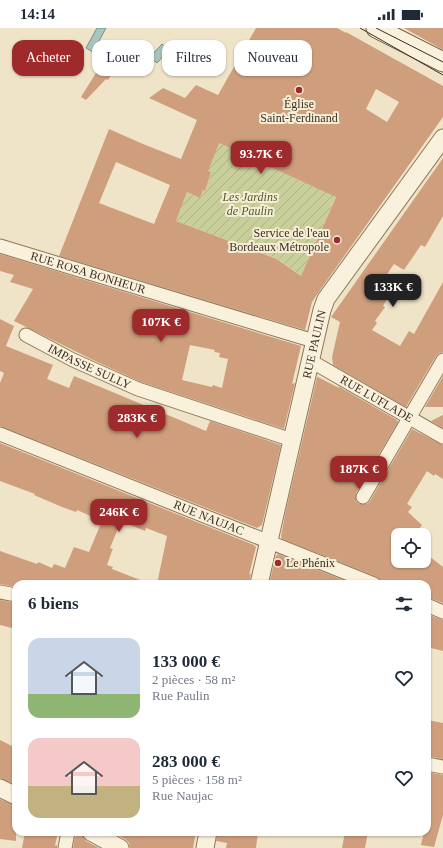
<!DOCTYPE html>
<html lang="fr">
<meta charset="utf-8">
<style>
body{margin:0;font-family:Georgia,serif;background:#f2f2f3;color:#1f2937;height:100vh;display:flex;flex-direction:column;font-size:15px;white-space:nowrap}
*{box-sizing:border-box;margin:0}
p{font-size:13px;color:#747a83}
.icon{flex:none;width:22px;height:22px;fill:none;stroke:currentColor;stroke-width:2;stroke-linecap:round;stroke-linejoin:round}
.map{position:relative;flex:1;overflow:hidden}
.drawer{position:absolute;left:12px;top:552px;width:419px;height:256px;display:flex;flex-direction:column;background:#fff;border-radius:12px;box-shadow:0 1px 3px #0004}
.drawer>*{flex:none}
.guide{position:absolute;left:12px;top:12px;width:419px;height:36px;display:flex;gap:8px}
.controls{position:absolute;left:391px;top:500px;display:grid;gap:8px}
.controls a{display:grid;place-items:center;width:40px;height:40px;border-radius:8px;background:#fff;box-shadow:0 1px 3px #0004;font-size:20px}
.price{position:absolute;translate:-50% -34px;padding:0 9px;border-radius:8px;background:#9e2a2b;color:#fff;font-size:13px;line-height:26px;filter:drop-shadow(0 1px 2px #0008)}
.price::after{content:'';position:absolute;left:50%;top:24px;width:12px;height:9px;margin-left:-6px;background:inherit;clip-path:polygon(0 0,100% 0,50% 100%)}
.price.active{background:#222;color:#fff}
ul{padding:0;list-style:none}
li{display:flex;align-items:center;gap:12px;height:100px;padding:0 16px}
li span{display:grid;place-items:center;flex:none;width:112px;height:80px;border-radius:12px;color:#555}
li>.icon{margin-inline-start:auto}
span .icon{width:48px;height:48px;fill:#fffc;stroke-width:1}
li b{font-size:17px}
h2{display:flex;justify-content:space-between;align-items:center;height:48px;padding:0 16px;font-size:17px}
.chip{padding:0 14px;border-radius:12px;background:#fff;box-shadow:0 1px 3px #0004;font-size:14px;line-height:36px}
.chip.active{background:#9e2a2b;color:#fff}
.status{display:flex;justify-content:space-between;align-items:center;height:28px;padding:0 20px;background:#fff;direction:ltr}
.status svg{height:11px;fill:currentColor}
.map>svg:first-child{display:block}
</style>
<div class="status"><b>14:14</b><svg viewBox="0 0 49 12"><path d="M0 12V9h3v3zM5 12V6h3v6zM10 12V3h3v9zM15 12V0h3v12zM26 1h20v11H26zM47 4h2v5h-2z"/></svg></div>
<div class="map">
<svg width="443" height="820" viewBox="0 0 443 820">
<defs>
<pattern id="garden-furrows" width="10" height="10" patternUnits="userSpaceOnUse"><rect width="10" height="10" fill="#c9cf9b"/><path d="M-1 1l2-2M0 10L10 0M9 11l2-2" fill="none" stroke="#aeb285"/></pattern>
</defs>
<rect width="100%" height="100%" fill="#f0e4c8"/>
<!-- garden -->
<polygon fill="url(#garden-furrows)" points="219,115 336,168 301,248 278,231 176,193 187,164 200,170 203,162 205,163 211,144 198,139"/>
<!-- water -->
<g fill="#a9c4bc" stroke="#6f938a">
<polygon points="97,0 106,0 93,24 86,20"/>
<polygon points="162,16 169,22 157,35 150,29"/>
<polygon points="394,256 409,266 405,270 391,260"/>
</g>
<!-- building -->
<g fill="#cf9f7d" fill-rule="evenodd">
<path d="M 256,0 L 337,0 L 346,5 L 346,4 L 443,58 L 443,89 L 318,265 L 312,274 L 305,302 L 59,228 L 109,101 L 143,116 L 181,131 L 197,92 L 149,70 L 163,60 L 185,70 L 196,57 L 218,67 ZM 376,61 L 399,74 L 387,94 L 366,81 ZM 219,115 L 336,169 L 301,248 L 277,231 L 176,193 L 187,164 L 200,170 L 203,162 L 205,163 L 211,144 L 208,143 ZM 116,134 L 170,157 L 154,196 L 99,175 Z"/>
<polygon points="404,0 443,0 443,22 429,14"/>
<polygon points="199,15 214,25 200,44 186,34"/>
<polygon points="104,32 116,39 108,52 106,51 86,72 81,69"/>
<polygon points="443,130 443,188 425,219 421,217 404,242 394,236 381,255 390,262 390,266 383,278 385,279 375,293 377,295 372,302 400,318 409,303 414,306 443,254 443,324 439,325 436,328 406,379 333,337 332,329 340,294 331,289"/>
<path d="M 0,226 L 301,318 L 292,356 L 295,355 L 284,401 L 141,354 L 93,332 L 14,293 L 33,261 L 10,254 L 14,247 L 0,243 ZM 190,317 L 215,322 L 214,324 L 220,325 L 219,329 L 228,331 L 222,360 L 213,357 L 212,359 L 182,352 Z"/>
<polygon points="0,291 14,298 6,318 53,337 47,351 69,360 74,348 206,403 210,393 281,417 262,497 257,500 0,398 0,355 4,345 0,343"/>
<polygon points="443,348 443,379 425,379"/>
<polygon points="317,349 318,349 339,360 338,358 397,392 398,394 356,465 356,473 359,476 367,476 370,473 412,401 443,417 443,451 435,446 434,448 427,443 407,476 412,479 408,484 422,497 415,507 398,507 398,533 425,533 429,528 443,539 443,575 427,569 427,556 382,556 380,551 377,549 282,511 281,508 286,482"/>
<polygon points="443,387 443,400 431,393"/>
<polygon points="0,415 254,517 256,519 249,547 251,545 249,556 157,556 167,508 146,500 145,503 121,493 110,520 113,521 112,523 107,537 113,539 112,541 148,555 148,556 16,556 16,559 0,556 0,523 37,536 38,534 52,540 54,536 65,540 74,519 89,524 102,493 77,482 76,484 62,479 34,467 35,466 0,453"/>
<polygon points="278,526 353,556 269,556 276,528"/>
<polygon points="0,572 16,575 16,601 0,597"/>
<polygon points="427,586 443,592 443,623 427,619"/>
<polygon points="427,692 443,695 443,731 427,728"/>
<polygon points="0,712 16,720 16,757 0,750"/>
<polygon points="427,744 443,747 443,787 434,819 421,817 424,804 427,804"/>
<polygon points="0,771 16,778 16,813 0,811"/>
<polygon points="25,804 58,804 55,818 57,817 57,820 22,820"/>
<polygon points="112,804 196,804 193,820 130,820 129,815 125,811"/>
<polygon points="218,804 258,804 256,820 226,820 227,815 216,813"/>
<polygon points="345,804 368,804 365,820 342,820"/>
<polygon points="81,806 86,813 99,820 73,820 75,809"/>
</g>
<g fill="none" stroke-linecap="round" stroke-linejoin="round">
<!-- minor casing -->
<g stroke="#8d765c" stroke-width="15">
<g id="minor">
<path id="s1" d="M 0,218 L 314,313"/>
<path id="s2" d="M 26,307 L 73,332 L 138,361 L 292,412"/>
<path id="s3" d="M 310,335 L 316,336 L 443,409"/>
<path id="s4" d="M 0,406 L 374,556"/>
<polyline points="363,469 443,332"/>
<polyline points="0,564 16,567"/>
<polyline points="427,577 443,584"/>
<polyline points="427,736 443,739"/>
<polyline points="65,820 68,804"/>
</g>
</g>
<!-- tertiary casing -->
<g stroke="#8d765c" stroke-width="19">
<g id="tertiary">
<path id="s5" d="M 259,556 L 322,282 L 326,271 L 443,110"/>
<polyline points="0,760 16,768"/>
<polyline points="91,804 120,820"/>
<polyline points="205,820 208,804"/>
</g>
</g>
<!-- secondary casing -->
<g stroke="#6f573f" stroke-width="21">
<polyline id="secondary" points="376,0 443,34"/>
</g>
<!-- minor -->
<use href="#minor" stroke="#faf1dc" stroke-width="13"/>
<!-- tertiary -->
<use href="#tertiary" stroke="#faf1dc" stroke-width="17"/>
<!-- secondary -->
<use href="#secondary" stroke="#faf1dc" stroke-width="19"/>
<!-- tram -->
<g stroke="#3d2e20" stroke-width="1">
<polyline points="360,0 443,47"/>
<polyline points="376,0 443,34"/>
</g>
</g>
<!-- markers -->
<g fill="#9e2a2b" stroke="#f7eed8" stroke-width="1.5">
<circle cx="299" cy="62" r="4"/>
<circle cx="337" cy="212" r="4"/>
<circle cx="278" cy="535" r="4"/>
</g>
<g text-anchor="middle" stroke-width="4" stroke-linejoin="round" paint-order="stroke">
<!-- poi labels -->
<g font-size="12" fill="#3d2e20" stroke="#f7eed8">
<text x="299" y="80">Église<tspan x="299" dy="14">Saint-Ferdinand</tspan></text>
<text x="329" y="209" text-anchor="end">Service de l'eau<tspan x="329" dy="14">Bordeaux Métropole</tspan></text>
<text x="286" y="539" text-anchor="start">Le Phénix</text>
</g>
<!-- park labels -->
<g font-size="12" font-style="italic" fill="#4d5a26" stroke="#f7eed8">
<text x="250" y="173">Les Jardins<tspan x="250" dy="14">de Paulin</tspan></text>
</g>
<!-- street labels -->
<g font-size="12" fill="#3d2e20" stroke="#f7eed8">
<text dy="4" stroke="none"><textPath href="#s1" startOffset="92">RUE ROSA BONHEUR</textPath></text>
<text dy="4" stroke="none"><textPath href="#s5" startOffset="246">RUE PAULIN</textPath></text>
<text dy="4" stroke="none"><textPath href="#s2" startOffset="71">IMPASSE SULLY</textPath></text>
<text dy="4" stroke="none"><textPath href="#s3" startOffset="76">RUE LUFLADE</textPath></text>
<text dy="4" stroke="none"><textPath href="#s4" startOffset="225">RUE NAUJAC</textPath></text>
</g>
</g>
</svg>
<div class="controls">
<a><svg class="icon" aria-label="locate" viewBox="0 0 24 24"><circle cx="12" cy="12" r="6"/><path d="M12 2v4M12 18v4M2 12h4M18 12h4"/></svg></a>
</div>
<b class="price" style="left:261px;top:147px">93.7K €</b>
<b class="price active" style="left:393px;top:280px">133K €</b>
<b class="price" style="left:161px;top:315px">107K €</b>
<b class="price" style="left:137px;top:411px">283K €</b>
<b class="price" style="left:359px;top:462px">187K €</b>
<b class="price" style="left:119px;top:505px">246K €</b>
<div class="guide">
<a class="chip active">Acheter</a>
<a class="chip">Louer</a>
<a class="chip">Filtres</a>
<a class="chip">Nouveau</a>
</div>
<section class="drawer">
<h2>6 biens<svg class="icon" aria-label="filters" viewBox="0 0 24 24"><path d="M4 7h16M4 17h16"/><circle cx="9" cy="7" r="2"/><circle cx="15" cy="17" r="2"/></svg></h2>
<ul>
<li><span style="background:linear-gradient(#c9d6e8 70%,#8fb573 0)"><svg class="icon" aria-label="home" viewBox="0 0 24 24"><path d="M3 11l9-7 9 7M6 9v11h12V9"/></svg></span><div><b>133 000 €</b><p>2 pièces · 58 m²</p><p>Rue Paulin</p></div><svg class="icon" aria-label="heart" viewBox="0 0 24 24"><path d="M12 20l-8-8c-3-5 5-10 8-4 3-6 11-1 8 4z"/></svg></li>
<li><span style="background:linear-gradient(#f6c9c9 60%,#c2b280 0)"><svg class="icon" aria-label="home" viewBox="0 0 24 24"><path d="M3 11l9-7 9 7M6 9v11h12V9"/></svg></span><div><b>283 000 €</b><p>5 pièces · 158 m²</p><p>Rue Naujac</p></div><svg class="icon" aria-label="heart" viewBox="0 0 24 24"><path d="M12 20l-8-8c-3-5 5-10 8-4 3-6 11-1 8 4z"/></svg></li>
</ul>
</section>
</div>
